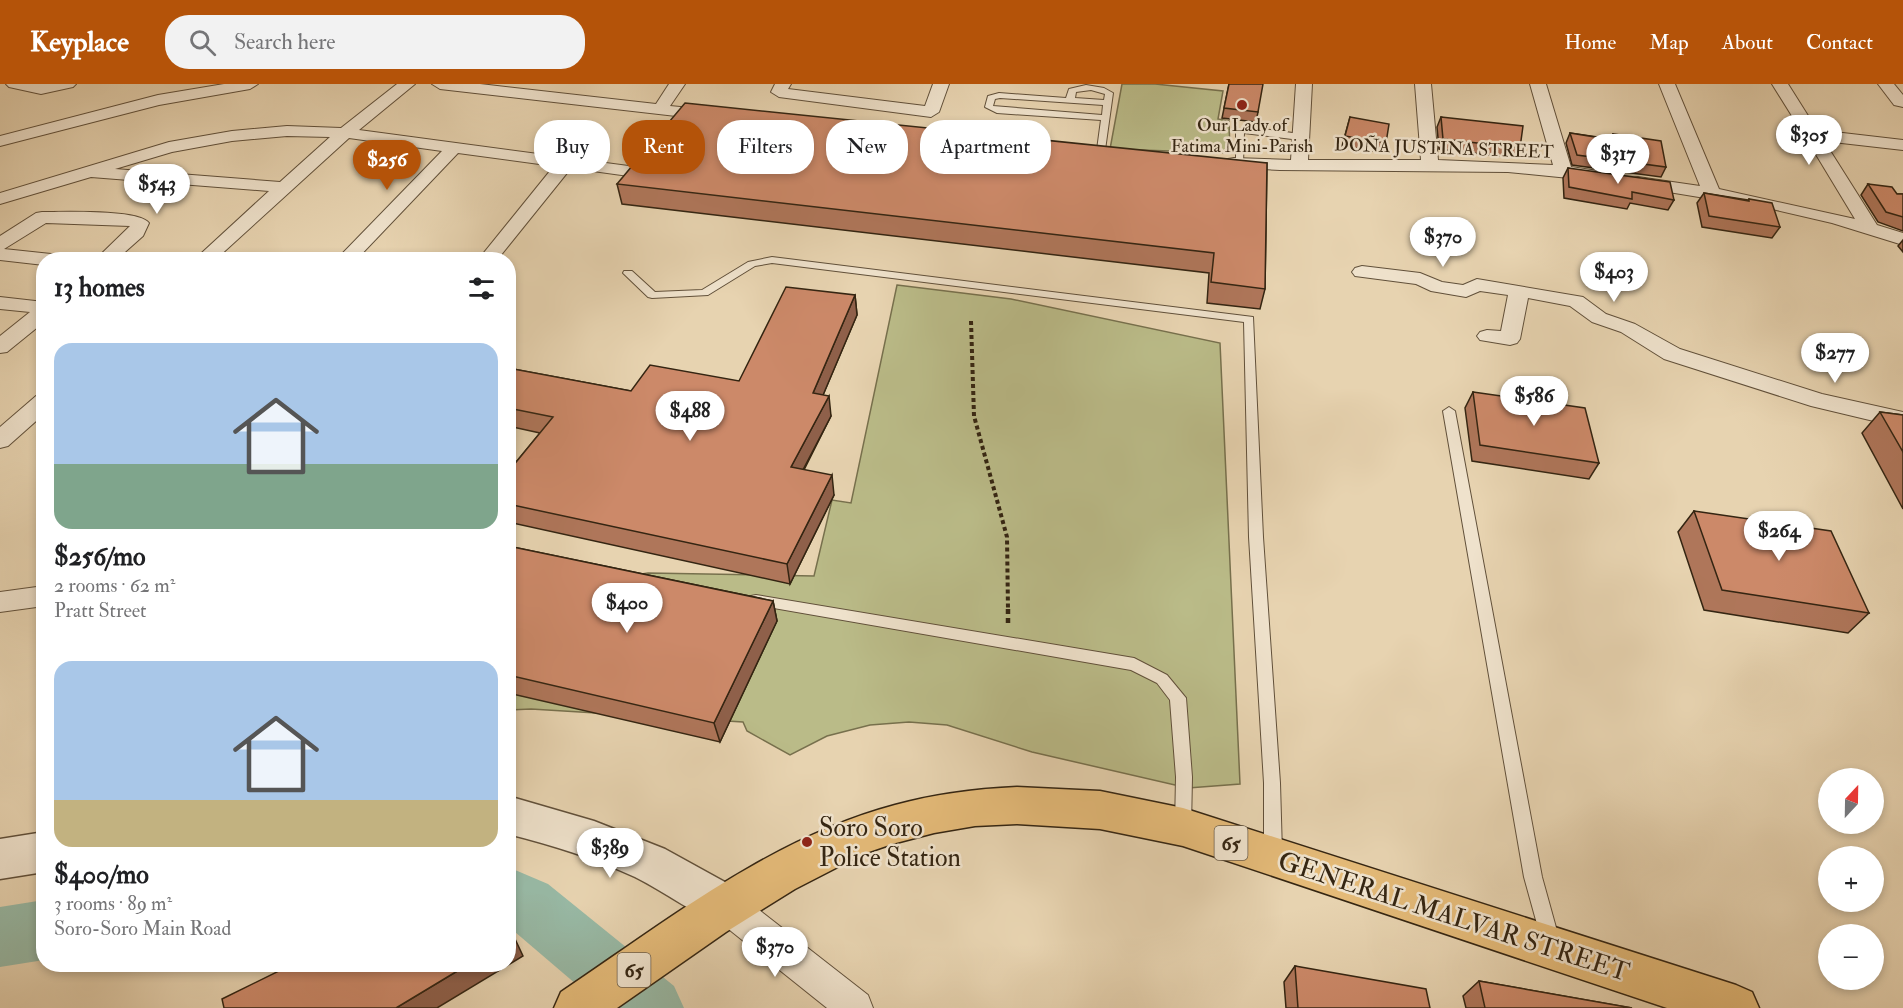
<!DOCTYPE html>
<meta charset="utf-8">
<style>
body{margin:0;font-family:"IM FELL Double Pica",serif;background:#f2f2f2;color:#202124;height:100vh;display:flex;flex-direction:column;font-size:22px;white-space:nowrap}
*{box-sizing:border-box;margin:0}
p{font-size:20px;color:#757577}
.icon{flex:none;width:33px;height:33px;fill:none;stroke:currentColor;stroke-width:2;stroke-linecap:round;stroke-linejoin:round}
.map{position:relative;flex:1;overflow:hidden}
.sheet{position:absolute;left:36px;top:168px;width:480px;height:720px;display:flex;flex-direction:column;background:#fff;border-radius:24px;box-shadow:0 3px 9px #0003}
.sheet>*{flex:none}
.top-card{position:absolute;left:534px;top:36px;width:570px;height:54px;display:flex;gap:12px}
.needle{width:39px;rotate:22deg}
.fabs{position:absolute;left:1818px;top:684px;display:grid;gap:12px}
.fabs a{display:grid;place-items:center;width:66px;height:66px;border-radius:50%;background:#fff;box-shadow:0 3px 9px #0003;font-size:30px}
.price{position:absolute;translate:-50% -51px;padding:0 14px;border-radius:21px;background:#fff;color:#222;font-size:20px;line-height:39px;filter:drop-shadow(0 2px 3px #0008)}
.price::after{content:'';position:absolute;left:50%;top:36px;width:18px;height:14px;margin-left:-9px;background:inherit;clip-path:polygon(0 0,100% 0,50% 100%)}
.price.on{background:#b45309;color:#fff}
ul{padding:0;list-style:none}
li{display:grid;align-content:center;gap:12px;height:318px;padding:0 18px}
li span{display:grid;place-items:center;height:186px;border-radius:18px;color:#555}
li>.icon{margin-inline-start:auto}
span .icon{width:108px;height:108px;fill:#fffc;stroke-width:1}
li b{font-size:26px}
h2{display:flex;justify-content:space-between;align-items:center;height:72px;padding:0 18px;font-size:26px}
.chip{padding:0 21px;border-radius:24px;background:#fff;box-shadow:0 3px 9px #0003;font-size:21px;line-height:54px}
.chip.on{background:#b45309;color:#fff}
header{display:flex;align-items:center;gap:36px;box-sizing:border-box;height:84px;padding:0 30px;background:#b45309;color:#fff}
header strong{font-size:28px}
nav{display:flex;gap:33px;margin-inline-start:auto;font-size:21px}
.search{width:420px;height:54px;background:#f2f2f2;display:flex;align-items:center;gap:15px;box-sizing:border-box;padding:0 21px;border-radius:24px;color:#757577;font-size:22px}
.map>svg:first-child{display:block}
</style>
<header>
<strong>Keyplace</strong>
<div class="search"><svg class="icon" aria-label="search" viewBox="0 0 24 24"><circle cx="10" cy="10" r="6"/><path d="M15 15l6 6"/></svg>Search here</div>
<nav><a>Home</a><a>Map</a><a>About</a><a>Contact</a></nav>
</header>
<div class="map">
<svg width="1903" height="924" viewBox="0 0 1903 924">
<rect width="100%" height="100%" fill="#e7d3b0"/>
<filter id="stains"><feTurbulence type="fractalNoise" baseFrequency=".00333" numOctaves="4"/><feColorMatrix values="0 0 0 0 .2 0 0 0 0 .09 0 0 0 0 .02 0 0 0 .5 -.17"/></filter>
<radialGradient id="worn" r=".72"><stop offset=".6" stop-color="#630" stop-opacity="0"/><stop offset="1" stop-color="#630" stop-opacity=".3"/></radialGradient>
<!-- green -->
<g fill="#babb88" stroke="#77704d" stroke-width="1.5">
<polygon points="1122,0 1155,0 1223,7 1218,35 1229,37 1230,69 1110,65"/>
<polygon points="897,201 1011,215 1220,259 1240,700 1188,704 1032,668 947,641 909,638 870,641 827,652 790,671 747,647 743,638 531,625 509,626 508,505 566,502 648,489 814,492 832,416 851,419"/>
</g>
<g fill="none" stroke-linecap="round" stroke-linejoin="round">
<!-- river -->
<g fill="#98b9a5" fill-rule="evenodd">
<polygon points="508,783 548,800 674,902 684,924 604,924 508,842"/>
<polygon points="44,816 44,876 0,883 0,823"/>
</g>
<!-- service casing -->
<g stroke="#61503a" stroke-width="2">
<g id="service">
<path d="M 1086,1 L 1104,4 L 1113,9 L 1104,73 L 1100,76 L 1096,73 L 1101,36 L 997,29 L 985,23 L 988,12 L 999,9 L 1066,14 L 1069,5 ZM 1091,6 L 1105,10 L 1104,16 L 1075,14 L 1076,8 ZM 1000,14 L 1103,21 L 1102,31 L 993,22 L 995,15 Z"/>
<polygon points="1249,43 1300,50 1304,53 1300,56 1244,49 1243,79 1236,81 1236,47"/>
<polygon points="772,173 1253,233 1263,453 1280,699 1282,769 1279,775 1273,777 1267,775 1264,769 1264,699 1249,453 1244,238 772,179 755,182 708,211 652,214 648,213 623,189 624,187 632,187 655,208 702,206 748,178"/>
<polygon points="1449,323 1455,327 1542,793 1560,858 1557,864 1551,867 1545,864 1542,858 1524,793 1443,327"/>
<polygon points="756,511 1134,574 1167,591 1186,614 1192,693 1191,743 1189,748 1183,751 1177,748 1175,743 1176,693 1170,616 1157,599 1131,586 756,521 751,520 749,516 751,512"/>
</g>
</g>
<!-- minor casing -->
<g stroke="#61503a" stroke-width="2">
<g id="minor">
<polygon points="6,0 76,0 73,3 41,10 9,3"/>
<polygon points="224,0 258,0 250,5 159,21 0,62 0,52 158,11"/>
<path d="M 397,0 L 415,0 L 359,46 L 636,83 L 642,84 L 645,88 L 642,92 L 636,93 L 571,84 L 497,176 L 478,176 L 554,82 L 458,69 L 356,176 L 336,176 L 442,67 L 349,54 L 215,176 L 194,176 L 269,107 L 91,93 L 0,120 L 0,109 L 169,58 L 232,47 L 287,42 L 341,44 ZM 287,52 L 330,53 L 280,98 L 115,85 L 172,68 L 232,57 Z"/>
<polygon points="432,0 480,0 656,20 669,0 685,0 670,22 711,26 719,31 711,36 440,5"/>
<polygon points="775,0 791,0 788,5 925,22 933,0 949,0 939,28 931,33 779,13 771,8"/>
<polygon points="1296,0 1312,0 1308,76 1421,76 1415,0 1431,0 1438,76 1553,81 1530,0 1546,0 1571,83 1605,88 1608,92 1605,96 1599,97 1508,88 1280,86 1228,83 1226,79 1228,75 1234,74 1291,76"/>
<polygon points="1659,0 1675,0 1719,105 1855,135 1806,54 1801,50 1802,48 1772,0 1788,0 1817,46 1903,56 1903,66 1824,57 1877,141 1903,149 1903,161 1832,139 1772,125 1632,102 1629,98 1632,94 1638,93 1700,102"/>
<polygon points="1878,0 1894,0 1903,11 1903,23 1894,21"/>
<path d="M 42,128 C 62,128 139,125 149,139 L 143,152 L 116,176 L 95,176 L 130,142 L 46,139 L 4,165 L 51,170 L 58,172 L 60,176 L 44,176 L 44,181 L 0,176 L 0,152 L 36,129 Z"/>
<polygon points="1362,182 1420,189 1442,198 1463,201 1477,195 1583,213 1606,230 1635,240 1680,265 1822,310 1903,328 1903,344 1811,322 1664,275 1621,248 1592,238 1570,222 1528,214 1520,255 1517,259 1510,261 1480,256 1477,252 1480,248 1487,246 1501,247 1508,211 1480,207 1466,213 1431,207 1416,200 1355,192 1352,188 1355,184"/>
<polygon points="0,213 44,218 44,238 7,268 0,269 0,252 30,228 0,225"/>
<polygon points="44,310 44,330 8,362 0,364 0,343 36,312"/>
<polygon points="44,502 44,522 0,528 0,508"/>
<polygon points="728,807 740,811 868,911 873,924 827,924 716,835 711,823 716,811"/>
</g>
</g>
<!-- tertiary casing -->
<g stroke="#61503a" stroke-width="3">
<g id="tertiary">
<path d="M 508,712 L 594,737 L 665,765 L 743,808 L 750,823 L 743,838 L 728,844 C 695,831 667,809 635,793 C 594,774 552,761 508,750 Z"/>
<polygon points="44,748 44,788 0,795 0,755"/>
</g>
</g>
<!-- trunk casing -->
<g stroke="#342512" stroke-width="3">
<path id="trunk" d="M 1017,703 L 1100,707 L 1183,724 L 1736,901 L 1752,908 L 1759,924 L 1667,924 L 1183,762 L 1100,745 L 1017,740 L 975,742 L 934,749 L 892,760 L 863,770 L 795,805 L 726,848 L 617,924 L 554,924 L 561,908 C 665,838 771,754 895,721 C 935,710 975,705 1017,703 Z"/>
</g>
<!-- path-far1 -->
<polyline stroke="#342512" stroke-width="4" stroke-dasharray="4 3" stroke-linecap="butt" points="971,237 974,332 1007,453 1008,526"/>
<!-- path -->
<polyline stroke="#342512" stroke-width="4.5" stroke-dasharray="5 4" stroke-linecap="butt" points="1008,525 1008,540"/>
<!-- service -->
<use href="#service" fill="#efe2cc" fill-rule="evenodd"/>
<!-- minor -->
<use href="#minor" fill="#efe2cc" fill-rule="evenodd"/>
<!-- tertiary -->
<use href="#tertiary" fill="#efe2cc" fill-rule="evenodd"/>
<!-- trunk -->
<use href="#trunk" fill="#e4ba78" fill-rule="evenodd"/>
</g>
<!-- wall -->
<g fill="#af765a" stroke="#342512" stroke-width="1.5">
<polygon points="1229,0 1258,28 1256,38 1222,34"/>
<polygon points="1350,33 1386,59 1383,69 1342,62"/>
<polygon points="1441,33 1520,64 1516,74 1439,65 1437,43"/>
<polygon points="1570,49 1611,55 1613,50 1666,83 1661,93 1572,81 1566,59"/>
<polygon points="1267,79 1265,205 1260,225 1207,219 1209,189 622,120 617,100"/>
<polygon points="1568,84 1674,116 1668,126 1630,119 1627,125 1564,114 1563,94"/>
<polygon points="1868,100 1897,110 1903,110 1903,147 1878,138 1861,111"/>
<polygon points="1704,109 1748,116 1749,115 1780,143 1772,154 1702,143 1697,119"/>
<polygon points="1903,156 1903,168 1898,162"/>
<polygon points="855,211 857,231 823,311 831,332 804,386 834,411 790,500 508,438 508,388 540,349 508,342 508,284 631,307 739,297"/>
<polygon points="1473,308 1599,379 1589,395 1472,377 1465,324"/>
<polygon points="1880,328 1903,331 1903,425 1862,349"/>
<polygon points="1694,427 1869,529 1848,549 1704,526 1678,448"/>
<polygon points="508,462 773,517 777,537 720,658 508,609"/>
<polygon points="1295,882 1430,924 1286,924 1284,898"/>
<polygon points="1479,897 1632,924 1466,924 1463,912"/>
</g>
<!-- shaded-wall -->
<g fill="#8f604a" stroke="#342512" stroke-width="1.5">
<polygon points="855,211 857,231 815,330 813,309"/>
<polygon points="829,312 831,332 794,403 791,383"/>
<polygon points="832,391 834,411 790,500 787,480"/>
<polygon points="773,517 777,537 720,658 714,639"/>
<polygon points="508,840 523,872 437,924 396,924 469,880 508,880"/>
</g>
<!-- building -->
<g fill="#cc8969" stroke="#342512" stroke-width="1.5">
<polygon points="1229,0 1263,0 1258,28 1224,24"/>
<polygon points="685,19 1267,79 1265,205 1211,198 1214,169 617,100"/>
<polygon points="1350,33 1389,40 1386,59 1345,52"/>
<polygon points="1441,33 1523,42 1520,64 1443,55"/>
<polygon points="1570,49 1614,56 1613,50 1661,57 1666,83 1577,71"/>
<polygon points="1568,84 1670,98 1674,116 1632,108 1632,115 1569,103"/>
<polygon points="1868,100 1892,103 1897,110 1903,110 1903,133 1886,128"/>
<polygon points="1704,109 1749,117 1749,115 1772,119 1780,143 1709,132"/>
<polygon points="786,203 855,211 813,309 829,312 791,383 832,391 787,480 508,420 508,388 553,333 508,324 508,284 631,307 650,281 739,297"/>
<polygon points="1473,308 1585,324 1599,379 1480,361"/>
<polygon points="1880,328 1903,331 1903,368"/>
<polygon points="1694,427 1831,447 1869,529 1722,506"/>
<polygon points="508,462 773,517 714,639 508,591"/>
<polygon points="293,880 469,880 396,924 224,924 222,915"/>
<polygon points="1295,882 1426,905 1430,924 1298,924"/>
<polygon points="1479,897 1632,924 1485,924"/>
</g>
<!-- markers -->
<g fill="#8f2418" stroke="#efe2cc" stroke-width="2">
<circle cx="1242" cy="21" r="6"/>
<circle cx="807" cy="758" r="6"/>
</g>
<g text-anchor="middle" stroke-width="5" stroke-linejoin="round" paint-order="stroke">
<!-- far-poi labels -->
<g font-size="18" fill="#342512" stroke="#efe2cc">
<text x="1242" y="47">Our Lady of<tspan x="1242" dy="21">Fatima Mini-Parish</tspan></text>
</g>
<!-- far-street labels -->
<g font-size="18" fill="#342512" stroke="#efe2cc">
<text transform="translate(1444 64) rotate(2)" y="6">DOÑA JUSTINA STREET</text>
</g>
<!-- shield labels -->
<g fill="#efe2cc" stroke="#6c5e4a" stroke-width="1.5">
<rect x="1214.5" y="742" width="33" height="34" rx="4.5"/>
<rect x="617.5" y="869" width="33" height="34" rx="4.5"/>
</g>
<g font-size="20" font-weight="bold" fill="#342512">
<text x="1231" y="766">65</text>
<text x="634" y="893">65</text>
</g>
<!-- near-poi labels -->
<g font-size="26" fill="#342512" stroke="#efe2cc" text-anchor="start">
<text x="819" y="752">Soro Soro<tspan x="819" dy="30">Police Station</tspan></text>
</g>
<!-- near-street labels -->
<g font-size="26" fill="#342512" stroke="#efe2cc">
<text transform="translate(1454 832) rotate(18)" y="9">GENERAL MALVAR STREET</text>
</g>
</g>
<rect width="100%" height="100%" filter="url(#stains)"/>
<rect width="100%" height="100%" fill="url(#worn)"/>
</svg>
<div class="fabs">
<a><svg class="needle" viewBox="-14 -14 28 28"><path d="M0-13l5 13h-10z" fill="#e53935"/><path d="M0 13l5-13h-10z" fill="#757577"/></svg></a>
<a>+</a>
<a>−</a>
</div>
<b class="price" style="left:1809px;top:82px">$305</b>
<b class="price" style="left:1618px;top:101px">$317</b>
<b class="price on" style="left:387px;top:107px">$256</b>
<b class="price" style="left:157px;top:131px">$543</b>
<b class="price" style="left:1443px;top:184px">$370</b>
<b class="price" style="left:1614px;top:219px">$403</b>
<b class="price" style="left:1835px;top:300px">$277</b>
<b class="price" style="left:1534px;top:343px">$586</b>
<b class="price" style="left:690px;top:358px">$488</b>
<b class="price" style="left:1779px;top:478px">$264</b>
<b class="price" style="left:627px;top:550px">$400</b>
<b class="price" style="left:610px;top:795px">$389</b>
<b class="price" style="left:775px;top:894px">$370</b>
<div class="top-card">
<a class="chip">Buy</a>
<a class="chip on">Rent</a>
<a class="chip">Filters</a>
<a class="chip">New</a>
<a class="chip">Apartment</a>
</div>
<section class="sheet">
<h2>13 homes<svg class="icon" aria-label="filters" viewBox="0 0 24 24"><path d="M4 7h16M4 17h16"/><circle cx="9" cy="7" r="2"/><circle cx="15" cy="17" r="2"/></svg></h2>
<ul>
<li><span style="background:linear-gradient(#a9c7e8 65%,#7fa58c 0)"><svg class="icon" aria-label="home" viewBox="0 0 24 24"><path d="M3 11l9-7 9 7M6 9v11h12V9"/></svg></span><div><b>$256/mo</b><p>2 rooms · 62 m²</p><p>Pratt Street</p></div></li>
<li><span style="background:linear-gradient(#a9c7e8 75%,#c2b280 0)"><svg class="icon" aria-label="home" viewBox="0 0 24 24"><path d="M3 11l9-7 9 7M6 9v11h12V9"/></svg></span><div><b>$400/mo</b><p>3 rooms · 89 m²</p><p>Soro-Soro Main Road</p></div></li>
</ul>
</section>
</div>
